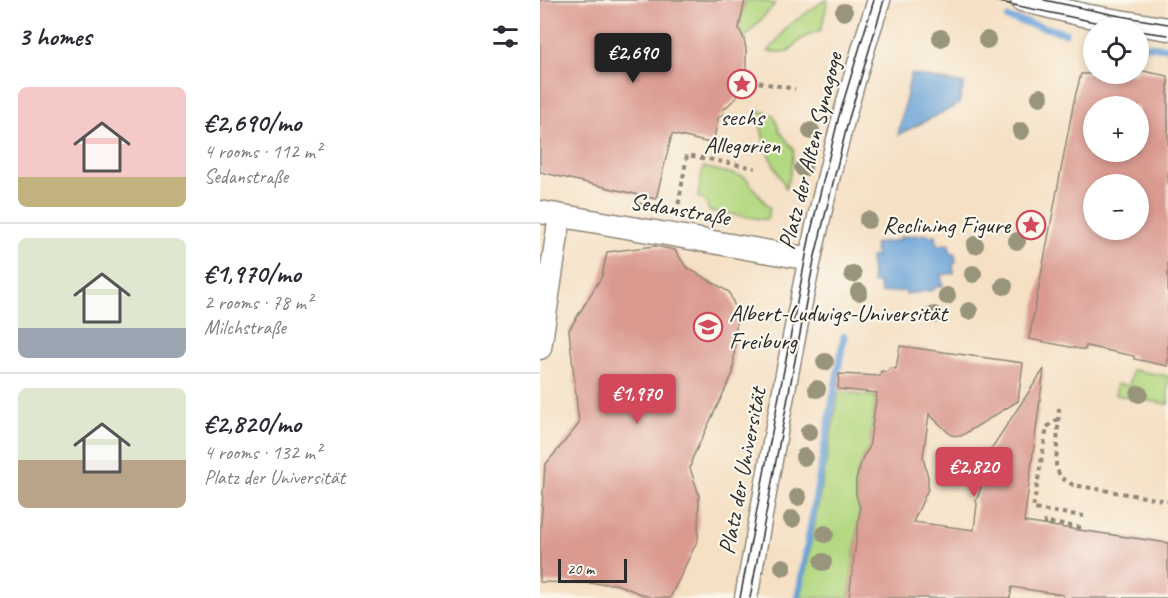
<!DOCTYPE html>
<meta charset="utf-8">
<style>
body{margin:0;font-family:Caveat,sans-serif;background:#f7f7f7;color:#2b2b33;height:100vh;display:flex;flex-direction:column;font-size:22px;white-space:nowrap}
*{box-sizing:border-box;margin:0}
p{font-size:20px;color:#7c7c81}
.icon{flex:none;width:33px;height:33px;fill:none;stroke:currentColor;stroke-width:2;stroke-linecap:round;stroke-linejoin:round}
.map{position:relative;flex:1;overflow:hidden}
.panel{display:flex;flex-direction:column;background:#fff;width:540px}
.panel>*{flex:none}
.buttons{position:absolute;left:543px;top:18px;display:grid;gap:12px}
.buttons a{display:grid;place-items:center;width:66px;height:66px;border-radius:50%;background:#fff;box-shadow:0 3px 9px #0003;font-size:30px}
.scale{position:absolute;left:18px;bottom:15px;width:69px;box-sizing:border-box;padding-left:6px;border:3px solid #2b2b2b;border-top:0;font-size:16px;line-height:21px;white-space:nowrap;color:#2b2b2b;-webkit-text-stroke:4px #fbf7ec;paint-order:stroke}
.price{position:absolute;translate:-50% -51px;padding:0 14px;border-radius:6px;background:#d1495b;color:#fff;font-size:20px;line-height:39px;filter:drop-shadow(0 2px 3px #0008)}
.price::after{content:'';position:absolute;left:50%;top:36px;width:18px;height:14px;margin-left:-9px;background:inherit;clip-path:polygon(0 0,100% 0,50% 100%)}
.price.on{background:#222;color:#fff}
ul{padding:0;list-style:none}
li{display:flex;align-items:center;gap:18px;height:150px;padding:0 18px}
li+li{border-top:2px solid #e1e1e2}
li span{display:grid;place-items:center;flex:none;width:168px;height:120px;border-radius:9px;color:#555}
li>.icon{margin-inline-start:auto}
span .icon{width:72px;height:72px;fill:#fffc;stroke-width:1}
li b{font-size:26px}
h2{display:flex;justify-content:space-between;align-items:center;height:72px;padding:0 18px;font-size:26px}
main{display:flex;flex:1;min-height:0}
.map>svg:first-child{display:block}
</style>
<main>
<section class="panel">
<h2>3 homes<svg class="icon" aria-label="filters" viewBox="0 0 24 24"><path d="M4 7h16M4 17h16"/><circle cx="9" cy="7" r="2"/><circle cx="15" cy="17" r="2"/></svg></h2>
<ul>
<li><span style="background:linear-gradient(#f6c9c9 75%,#c2b280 0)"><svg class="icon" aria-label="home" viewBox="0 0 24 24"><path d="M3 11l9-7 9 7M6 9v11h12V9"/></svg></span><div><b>€2,690/mo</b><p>4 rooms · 112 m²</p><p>Sedanstraße</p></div></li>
<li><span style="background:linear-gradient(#dfe7d0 75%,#9aa5b1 0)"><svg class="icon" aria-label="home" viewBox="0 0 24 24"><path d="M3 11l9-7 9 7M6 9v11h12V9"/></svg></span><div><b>€1,970/mo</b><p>2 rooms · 78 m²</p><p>Milchstraße</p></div></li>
<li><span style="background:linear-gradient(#dfe7d0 60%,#b9a48a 0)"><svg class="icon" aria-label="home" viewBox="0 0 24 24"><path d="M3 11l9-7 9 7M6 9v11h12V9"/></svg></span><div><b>€2,820/mo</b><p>4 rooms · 132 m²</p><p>Platz der Universität</p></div></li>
</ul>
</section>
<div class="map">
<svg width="628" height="598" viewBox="0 0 628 598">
<rect width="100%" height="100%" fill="#fbf7ec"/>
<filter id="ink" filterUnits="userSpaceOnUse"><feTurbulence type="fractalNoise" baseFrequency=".0167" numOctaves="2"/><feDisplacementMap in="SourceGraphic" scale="12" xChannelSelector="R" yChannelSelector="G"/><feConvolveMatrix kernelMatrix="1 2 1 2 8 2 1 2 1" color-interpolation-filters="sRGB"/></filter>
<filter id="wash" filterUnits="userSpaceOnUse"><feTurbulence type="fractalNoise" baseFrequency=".008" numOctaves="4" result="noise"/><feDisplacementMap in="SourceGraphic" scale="24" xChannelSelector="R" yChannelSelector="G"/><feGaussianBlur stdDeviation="1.35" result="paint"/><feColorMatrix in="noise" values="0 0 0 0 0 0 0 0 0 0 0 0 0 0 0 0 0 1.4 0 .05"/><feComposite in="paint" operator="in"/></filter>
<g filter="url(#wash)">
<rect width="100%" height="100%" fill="#f5e0c4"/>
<!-- green -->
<g fill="#b4d881" stroke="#708256" stroke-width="1.5">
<polygon points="218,0 235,4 201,42 198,30 205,1"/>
<path d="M 285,0 L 288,0 L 281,30 C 267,34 257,40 249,52 L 228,52 L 248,26 Z"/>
<polygon points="217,110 234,115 239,130 254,150 250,175 246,188 226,150"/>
<polygon points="163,167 205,177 230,209 227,220 169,211 165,200 158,197"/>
<polygon points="592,370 628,376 628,404 575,395 577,384 589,386"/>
<polygon points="299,392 336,397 329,448 323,457 316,479 316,495 320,509 309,598 261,598"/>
</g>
<!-- water -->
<g fill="#68a1d7" stroke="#4a6681" stroke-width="1.5">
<polygon points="371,74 424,84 419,104 358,135"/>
<polygon points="388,234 388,236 396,235 397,245 409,244 411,254 415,253 416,263 413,264 414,273 401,275 403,286 394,287 394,290 366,294 365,291 341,293 339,283 333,284 330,257 336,256 334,244 360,240 360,237"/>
</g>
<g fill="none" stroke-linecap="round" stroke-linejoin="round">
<!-- stream -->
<g stroke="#68a1d7" stroke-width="7">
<polyline points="531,0 557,6"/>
<polyline points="468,18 525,33"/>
<polyline points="548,39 554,39"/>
<polyline points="598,45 628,48"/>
<polyline points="258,598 304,336"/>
</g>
</g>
<g id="blocks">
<!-- building -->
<g fill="#da9a90" fill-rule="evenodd">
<polygon points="0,0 205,0 199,28 204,39 206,49 206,77 196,98 183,110 184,113 178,118 174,139 171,138 170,143 132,134 116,199 0,172"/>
<path d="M 598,70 L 628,76 L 628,366 L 594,359 L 594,356 L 546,346 L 545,350 L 489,339 L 534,101 L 541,74 L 598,74 ZM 554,106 L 598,106 L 598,152 L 554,152 ZM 554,184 L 598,184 L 598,230 L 554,230 Z"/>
<polygon points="115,246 135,250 146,267 189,292 197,312 193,373 152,459 150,468 159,495 158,539 130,598 111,598 76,584 0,582 0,538 5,465 39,424 29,330 62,276 67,252"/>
<polygon points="360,346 483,363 478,401 421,436 411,435 389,414 383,457 388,477 388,489 373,522 434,530 437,504 436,501 441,488 443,461 504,369 484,522 628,543 628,598 523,598 523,595 472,587 470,598 309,598 320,509 316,495 316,479 323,457 329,448 337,393 298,389 299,374 340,376 341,371 347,372 350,368 356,369"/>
</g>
</g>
</g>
<g filter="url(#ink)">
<use href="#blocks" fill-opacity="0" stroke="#908678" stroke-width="1.5"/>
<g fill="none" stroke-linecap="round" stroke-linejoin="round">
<!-- minor casing -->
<g stroke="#908678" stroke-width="25">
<g id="minor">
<polyline points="482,0 543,15 628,29"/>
<polyline points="0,212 270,259"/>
<polyline points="0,348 20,216"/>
<path d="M 206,598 C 243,398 274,194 339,0"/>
</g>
</g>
<!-- path -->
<g stroke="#908678" stroke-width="4" stroke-dasharray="4.5 4.5" stroke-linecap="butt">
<polyline points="201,79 255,89"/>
<polyline points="100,207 103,196"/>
<polyline points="137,213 147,155 215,168"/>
<polyline points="519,408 516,465 520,477 533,485 628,501"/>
<polyline points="518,419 507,427 493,509 544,516"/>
<polyline points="505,526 505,522 543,528"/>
</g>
<!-- minor -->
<use href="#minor" stroke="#fff" stroke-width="22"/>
<!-- tram -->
<g stroke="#2b2b2b" stroke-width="1.5">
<polyline points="450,0 583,28"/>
<polyline points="504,0 580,16 628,24"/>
<polyline points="598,31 628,35"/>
<polyline points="200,598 270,235 299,116 334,0"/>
<polyline points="210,598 274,260 309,118 344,0"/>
</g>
</g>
<!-- trees -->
<g fill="#99947b">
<circle cx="304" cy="12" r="9"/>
<circle cx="401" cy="38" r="9"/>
<circle cx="447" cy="40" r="9"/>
<circle cx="500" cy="97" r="9"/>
<circle cx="271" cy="131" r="9"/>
<circle cx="481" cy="131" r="9"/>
<circle cx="263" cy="168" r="9"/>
<circle cx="328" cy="220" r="9"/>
<circle cx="477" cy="241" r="9"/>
<circle cx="435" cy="245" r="9"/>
<circle cx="313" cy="274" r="9"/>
<circle cx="433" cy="274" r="9"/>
<circle cx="464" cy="286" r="9"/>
<circle cx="319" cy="292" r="9"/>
<circle cx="407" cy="296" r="9"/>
<circle cx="429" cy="311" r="9"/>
<circle cx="394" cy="315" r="9"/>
<circle cx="285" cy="362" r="9"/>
<circle cx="277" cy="389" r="9"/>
<circle cx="599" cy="394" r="9"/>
<circle cx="269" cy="432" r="9"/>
<circle cx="264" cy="457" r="9"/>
<circle cx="258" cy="497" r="9"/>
<circle cx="252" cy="519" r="9"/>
<circle cx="285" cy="534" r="9"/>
<circle cx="283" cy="562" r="9"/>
<circle cx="243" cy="567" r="9"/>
</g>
</g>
<!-- icons -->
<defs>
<g id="sight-ring" transform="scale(1.5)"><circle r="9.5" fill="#fbf7ec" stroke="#d1495b" stroke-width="1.5"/><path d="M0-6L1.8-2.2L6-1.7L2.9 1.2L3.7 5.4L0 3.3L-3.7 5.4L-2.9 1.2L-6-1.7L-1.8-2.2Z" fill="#d1495b"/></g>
<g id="university-ring" transform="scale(1.5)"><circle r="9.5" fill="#fbf7ec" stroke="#d1495b" stroke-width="1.5"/><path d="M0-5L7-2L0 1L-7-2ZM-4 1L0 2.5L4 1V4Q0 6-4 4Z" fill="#d1495b"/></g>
</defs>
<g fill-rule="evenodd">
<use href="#sight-ring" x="202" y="84"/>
<use href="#sight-ring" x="491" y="225"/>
<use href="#university-ring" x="168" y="327"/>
</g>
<g text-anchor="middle" stroke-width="4.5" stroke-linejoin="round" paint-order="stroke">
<!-- poi labels -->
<g font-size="24" fill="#2b2b2b" stroke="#fbf7ec">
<text x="202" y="125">sechs<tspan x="202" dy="28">Allegorien</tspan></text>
<text x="470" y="233" text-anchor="end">Reclining Figure</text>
<text x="189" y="321" text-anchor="start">Albert-Ludwigs-Universität<tspan x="189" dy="28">Freiburg</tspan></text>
</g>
<!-- street labels -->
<g font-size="24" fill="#2b2b2b" stroke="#fbf7ec">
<text transform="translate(270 151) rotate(-76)" y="8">Platz der Alten Synagoge</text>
<text transform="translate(140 209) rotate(10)" y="8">Sedanstraße</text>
<text transform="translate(202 471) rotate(-79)" y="8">Platz der Universität</text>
</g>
</g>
</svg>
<div class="buttons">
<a><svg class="icon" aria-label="locate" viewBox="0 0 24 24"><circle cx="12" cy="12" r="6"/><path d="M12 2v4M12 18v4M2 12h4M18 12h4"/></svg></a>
<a>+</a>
<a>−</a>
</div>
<div class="scale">20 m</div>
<b class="price on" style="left:93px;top:84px">€2,690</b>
<b class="price" style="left:97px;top:425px">€1,970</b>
<b class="price" style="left:434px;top:498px">€2,820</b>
</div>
</main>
